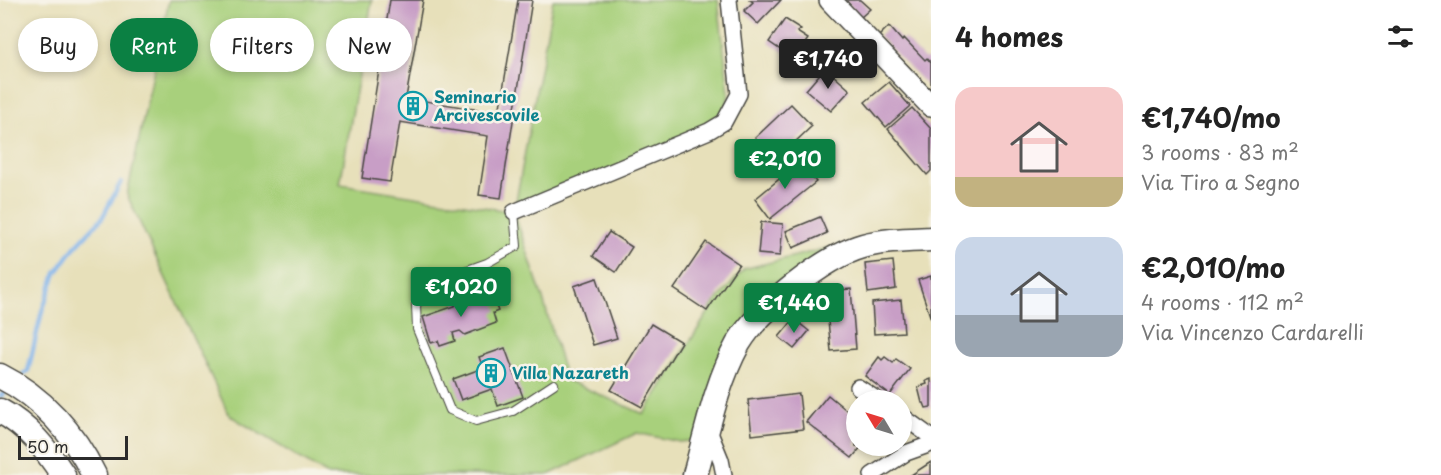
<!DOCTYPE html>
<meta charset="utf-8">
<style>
body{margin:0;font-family:"Playpen Sans",sans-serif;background:#f2f2f2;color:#222;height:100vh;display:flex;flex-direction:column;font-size:22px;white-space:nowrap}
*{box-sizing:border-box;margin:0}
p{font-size:20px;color:#767676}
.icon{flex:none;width:33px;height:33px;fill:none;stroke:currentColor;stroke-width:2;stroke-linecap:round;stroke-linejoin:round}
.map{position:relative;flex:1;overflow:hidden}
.drawer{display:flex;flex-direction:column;background:#fff;width:510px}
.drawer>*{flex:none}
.top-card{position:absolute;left:18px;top:18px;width:570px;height:54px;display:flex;gap:12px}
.needle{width:39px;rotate:308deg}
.buttons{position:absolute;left:846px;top:390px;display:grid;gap:12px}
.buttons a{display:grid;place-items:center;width:66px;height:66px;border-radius:50%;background:#fff;box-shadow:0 3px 9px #0003;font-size:30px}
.scale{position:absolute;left:18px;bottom:15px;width:110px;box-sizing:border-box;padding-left:6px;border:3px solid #2b2b2b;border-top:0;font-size:16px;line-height:21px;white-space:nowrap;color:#2b2b2b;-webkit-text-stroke:4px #f7f3e8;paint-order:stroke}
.price{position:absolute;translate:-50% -51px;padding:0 14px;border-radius:6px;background:#0b8043;color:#fff;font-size:20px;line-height:39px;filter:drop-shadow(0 2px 3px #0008)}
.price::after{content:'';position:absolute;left:50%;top:36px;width:18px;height:14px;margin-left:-9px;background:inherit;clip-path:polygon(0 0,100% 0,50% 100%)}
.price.on{background:#222;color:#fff}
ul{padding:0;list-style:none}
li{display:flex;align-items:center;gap:18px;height:150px;padding:0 24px}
li span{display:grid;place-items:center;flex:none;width:168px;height:120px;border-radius:18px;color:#555}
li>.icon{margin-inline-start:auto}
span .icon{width:72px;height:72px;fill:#fffc;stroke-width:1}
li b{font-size:26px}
h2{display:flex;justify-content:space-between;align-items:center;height:72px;padding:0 24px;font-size:26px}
.chip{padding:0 21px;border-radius:27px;background:#fff;box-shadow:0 3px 9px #0003;font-size:21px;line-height:54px}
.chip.on{background:#0b8043;color:#fff}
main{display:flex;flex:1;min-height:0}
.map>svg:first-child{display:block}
</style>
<main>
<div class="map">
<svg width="931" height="475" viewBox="0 0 931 475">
<rect width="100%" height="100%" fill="#f7f3e8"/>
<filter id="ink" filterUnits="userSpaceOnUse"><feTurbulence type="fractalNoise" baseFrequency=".0167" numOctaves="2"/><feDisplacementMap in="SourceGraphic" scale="12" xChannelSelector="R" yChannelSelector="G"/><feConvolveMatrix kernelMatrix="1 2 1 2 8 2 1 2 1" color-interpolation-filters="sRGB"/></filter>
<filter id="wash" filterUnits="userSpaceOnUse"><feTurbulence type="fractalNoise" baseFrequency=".008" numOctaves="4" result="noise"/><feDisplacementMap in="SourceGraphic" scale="24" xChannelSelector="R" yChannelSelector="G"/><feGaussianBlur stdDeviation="1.35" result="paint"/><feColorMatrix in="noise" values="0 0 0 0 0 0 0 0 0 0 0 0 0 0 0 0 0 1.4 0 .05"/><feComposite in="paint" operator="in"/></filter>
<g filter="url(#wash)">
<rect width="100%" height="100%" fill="#e7e0ba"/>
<!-- green -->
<polygon fill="#a8d07c" stroke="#6a7e54" stroke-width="1.5" points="169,0 372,0 340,184 514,212 553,0 718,0 729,93 724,122 514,212 543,299 566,380 644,414 713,305 744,269 835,246 770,293 697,440 680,442 637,433 548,475 328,475 229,415 127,195"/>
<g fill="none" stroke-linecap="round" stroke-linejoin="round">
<!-- stream -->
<g stroke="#7cb1ea" stroke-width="4.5">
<polyline points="24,374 28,371 42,311 56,273 74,248 102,218 121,182"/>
<polyline points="1,396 4,393"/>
</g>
</g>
<g id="blocks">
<!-- building -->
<g fill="#c89ec6">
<polygon points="390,0 423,0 406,98 499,113 518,0 532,0 501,198 479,195 488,136 400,122 390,182 362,178"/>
<polygon points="750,0 781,0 758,24 744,11 753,2"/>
<polygon points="844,0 860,0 870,9 861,17"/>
<polygon points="785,19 801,29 797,32 808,39 794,59 769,42"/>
<polygon points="889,26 902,41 904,38 925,60 927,58 931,63 931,90 879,36"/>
<polygon points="825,68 850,90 831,111 806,90"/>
<polygon points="889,82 910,106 886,127 865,102"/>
<polygon points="791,104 812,126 776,160 755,138"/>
<polygon points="912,108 931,129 931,171 927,175 888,129"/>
<polygon points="800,162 816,182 770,219 755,199"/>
<polygon points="820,217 827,233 793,248 786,231"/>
<polygon points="761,222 783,224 780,256 758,254"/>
<polygon points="609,232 632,247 616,272 593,256"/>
<polygon points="706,242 739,264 707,311 674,289"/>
<polygon points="893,261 896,289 868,293 865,264"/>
<polygon points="931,276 931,319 918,280"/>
<polygon points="597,278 617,338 593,345 574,286"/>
<polygon points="851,289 856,349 831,351 825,291"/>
<polygon points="484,291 486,299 492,296 498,311 493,313 496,323 465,335 460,331 453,333 455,341 440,346 438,341 431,343 423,317 455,306 457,300"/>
<polygon points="901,300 904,332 874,334 872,303"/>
<polygon points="794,319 809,331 794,349 779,337"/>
<polygon points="651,324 681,342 642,407 611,390"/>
<polygon points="505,348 523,397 498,406 492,389 461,400 453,379 483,368 479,357"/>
<polygon points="879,357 882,360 885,357 893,363 896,359 910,369 890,395 865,376"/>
<polygon points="931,379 931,407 926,408 924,403 922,403 918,387 927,384 926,381"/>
<polygon points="799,394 803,429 752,435 748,400"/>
<polygon points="828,395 856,418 856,446 862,446 852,458 806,422"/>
<polygon points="931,462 931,475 911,475"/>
</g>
</g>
</g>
<g filter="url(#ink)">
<use href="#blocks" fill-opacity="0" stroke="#474640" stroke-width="1.5"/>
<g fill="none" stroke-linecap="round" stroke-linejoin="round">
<!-- lane casing -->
<g stroke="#474640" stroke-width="10">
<polyline id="lane" points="514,212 517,246 487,263 434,282 416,305 417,329 450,410 476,421 513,411 554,384"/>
</g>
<!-- street casing -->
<g stroke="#474640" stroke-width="18">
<g id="street">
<polyline points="514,212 709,131 724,122 739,94 729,0"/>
<polyline points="858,387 878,400"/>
<polyline points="902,416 931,437"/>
<polyline points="708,428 721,460 724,475"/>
<polyline points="872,475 906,453 931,444"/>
</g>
</g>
<!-- secondary casing -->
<g stroke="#474640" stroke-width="24">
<polyline id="secondary" points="830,0 931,106"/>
</g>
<!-- primary casing -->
<g stroke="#474640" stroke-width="27">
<g id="primary">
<path d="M 0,376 C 42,397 74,433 94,475"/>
<path d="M 0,411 C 28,426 46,449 63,475"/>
<path d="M 695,475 C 707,432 716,384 738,344 C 758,310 824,257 863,246 C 885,240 908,240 931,239"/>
</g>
</g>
<!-- lane -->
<use href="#lane" stroke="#fff" stroke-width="8"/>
<!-- street -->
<use href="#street" stroke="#fff" stroke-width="15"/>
<!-- secondary -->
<use href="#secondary" stroke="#fff" stroke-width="21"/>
<!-- primary -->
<use href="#primary" stroke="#fff" stroke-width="24"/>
</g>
</g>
<!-- icons -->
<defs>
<g id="building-ring" transform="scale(1.5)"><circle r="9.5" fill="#f7f3e8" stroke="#0f9aa8" stroke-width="1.5"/><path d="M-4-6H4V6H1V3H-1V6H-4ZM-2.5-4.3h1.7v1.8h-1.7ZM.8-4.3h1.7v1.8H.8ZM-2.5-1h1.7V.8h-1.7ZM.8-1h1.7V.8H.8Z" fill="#0f9aa8"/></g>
</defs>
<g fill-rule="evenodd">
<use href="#building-ring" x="413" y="106"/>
<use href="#building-ring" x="491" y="373"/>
</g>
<g text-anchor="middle" stroke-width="5" stroke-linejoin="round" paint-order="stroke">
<!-- culture labels -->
<g font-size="16" font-weight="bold" fill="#0d838f" stroke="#f7f3e8" text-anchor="start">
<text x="434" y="103">Seminario<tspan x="434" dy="18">Arcivescovile</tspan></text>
<text x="512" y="379">Villa Nazareth</text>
</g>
</g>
</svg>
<div class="buttons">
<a><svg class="needle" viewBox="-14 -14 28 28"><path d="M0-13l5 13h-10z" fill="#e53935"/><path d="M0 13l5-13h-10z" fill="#767676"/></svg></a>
</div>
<div class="scale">50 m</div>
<b class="price on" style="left:828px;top:90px">€1,740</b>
<b class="price" style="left:785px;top:190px">€2,010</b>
<b class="price" style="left:461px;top:318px">€1,020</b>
<b class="price" style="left:794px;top:334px">€1,440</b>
<div class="top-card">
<a class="chip">Buy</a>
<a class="chip on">Rent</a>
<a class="chip">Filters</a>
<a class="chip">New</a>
</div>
</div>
<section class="drawer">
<h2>4 homes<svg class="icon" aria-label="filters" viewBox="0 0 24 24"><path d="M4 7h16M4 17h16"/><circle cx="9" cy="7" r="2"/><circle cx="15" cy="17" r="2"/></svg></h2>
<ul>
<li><span style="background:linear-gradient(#f6c9c9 75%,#c2b280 0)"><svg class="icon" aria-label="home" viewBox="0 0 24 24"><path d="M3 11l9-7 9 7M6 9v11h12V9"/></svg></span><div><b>€1,740/mo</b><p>3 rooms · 83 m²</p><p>Via Tiro a Segno</p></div></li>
<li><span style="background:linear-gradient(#c9d6e8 65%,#9aa5b1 0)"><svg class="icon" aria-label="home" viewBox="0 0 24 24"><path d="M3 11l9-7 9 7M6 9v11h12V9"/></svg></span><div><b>€2,010/mo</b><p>4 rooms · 112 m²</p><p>Via Vincenzo Cardarelli</p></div></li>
</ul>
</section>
</main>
